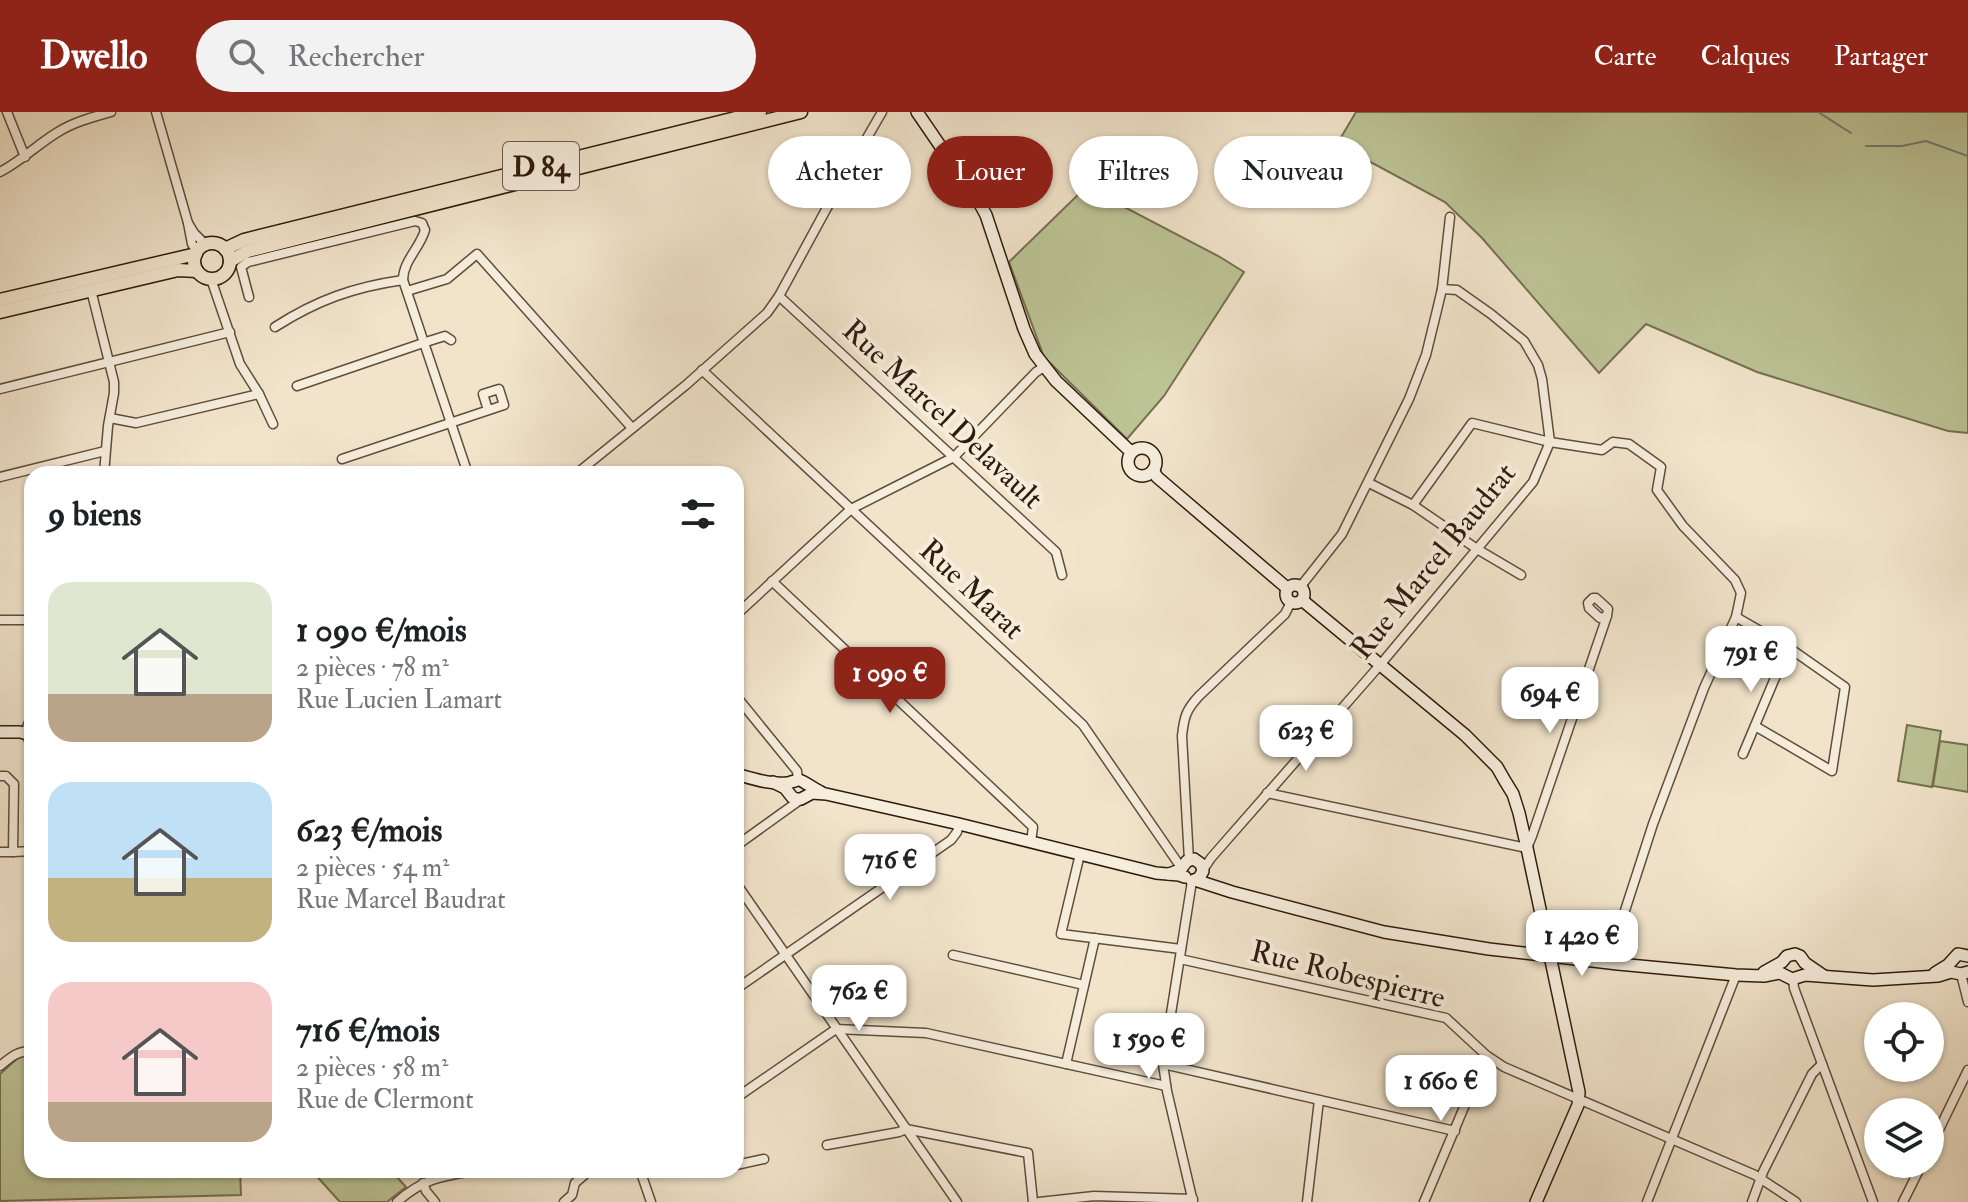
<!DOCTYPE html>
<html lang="fr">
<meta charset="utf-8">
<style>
body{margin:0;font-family:"IM FELL Double Pica",serif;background:#f2f2f2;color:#202124;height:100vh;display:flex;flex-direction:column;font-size:30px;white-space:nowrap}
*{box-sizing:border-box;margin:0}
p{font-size:26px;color:#757577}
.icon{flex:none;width:44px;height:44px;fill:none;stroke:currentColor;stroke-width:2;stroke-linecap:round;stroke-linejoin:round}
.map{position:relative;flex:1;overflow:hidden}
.sheet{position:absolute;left:24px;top:354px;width:720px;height:712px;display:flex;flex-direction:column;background:#fff;border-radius:24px;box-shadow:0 2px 6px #0004}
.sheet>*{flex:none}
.banner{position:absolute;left:768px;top:24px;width:760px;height:72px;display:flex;gap:16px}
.fabs{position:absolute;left:1864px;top:890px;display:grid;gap:16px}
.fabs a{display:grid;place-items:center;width:80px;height:80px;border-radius:50%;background:#fff;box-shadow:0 2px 6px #0004;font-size:40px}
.price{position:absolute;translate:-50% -68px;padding:0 18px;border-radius:16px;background:#fff;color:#222;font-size:26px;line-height:52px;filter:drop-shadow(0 2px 4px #0008)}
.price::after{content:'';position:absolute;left:50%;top:48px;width:24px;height:18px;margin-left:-12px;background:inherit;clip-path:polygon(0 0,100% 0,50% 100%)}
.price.on{background:#8f2418;color:#fff}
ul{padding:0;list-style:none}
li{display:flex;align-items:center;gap:24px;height:200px;padding:0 24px}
li span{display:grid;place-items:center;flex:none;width:224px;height:160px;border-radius:24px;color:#555}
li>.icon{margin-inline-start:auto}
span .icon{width:96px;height:96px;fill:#fffc;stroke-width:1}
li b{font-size:34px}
h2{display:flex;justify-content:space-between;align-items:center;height:96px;padding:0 24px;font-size:34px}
.pill{padding:0 28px;border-radius:36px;background:#fff;box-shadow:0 2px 6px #0004;font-size:28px;line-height:72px}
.pill.on{background:#8f2418;color:#fff}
header{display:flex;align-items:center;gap:48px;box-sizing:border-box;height:112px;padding:0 40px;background:#8f2418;color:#fff}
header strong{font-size:38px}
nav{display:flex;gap:44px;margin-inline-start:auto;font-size:28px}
.search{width:560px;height:72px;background:#f2f2f2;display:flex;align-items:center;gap:20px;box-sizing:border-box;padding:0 28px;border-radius:44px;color:#757577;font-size:30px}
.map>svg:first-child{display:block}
</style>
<header>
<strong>Dwello</strong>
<div class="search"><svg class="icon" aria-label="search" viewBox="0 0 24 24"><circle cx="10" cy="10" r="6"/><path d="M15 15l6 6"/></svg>Rechercher</div>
<nav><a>Carte</a><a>Calques</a><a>Partager</a></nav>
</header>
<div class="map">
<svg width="1968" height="1090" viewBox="0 0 1968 1090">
<rect width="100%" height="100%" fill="#f1e4cb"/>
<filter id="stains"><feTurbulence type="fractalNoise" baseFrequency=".0025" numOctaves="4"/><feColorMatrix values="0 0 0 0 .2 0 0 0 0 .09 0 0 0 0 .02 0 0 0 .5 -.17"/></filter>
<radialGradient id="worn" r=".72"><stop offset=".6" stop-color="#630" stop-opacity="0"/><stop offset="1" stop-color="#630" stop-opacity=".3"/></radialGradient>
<!-- green -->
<g fill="#bcc496" stroke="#767050" stroke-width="2">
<polygon points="1356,0 1968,0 1968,321 1948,319 1757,260 1646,212 1599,261 1482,126 1445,90 1337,32"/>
<polygon points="1086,75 1220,145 1244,160 1164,284 1127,327 1044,245 1009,150"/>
<polygon points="1907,613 1941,619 1932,675 1898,669"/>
<polygon points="1940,629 1968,633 1968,680 1933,674"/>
<polygon points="20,944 32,944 32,1058 240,1058 241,1083 0,1089 0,962"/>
<polygon points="311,1058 395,1058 396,1064 406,1075 387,1090 340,1090"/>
</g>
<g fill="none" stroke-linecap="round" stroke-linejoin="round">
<!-- stream -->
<g stroke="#707d76" stroke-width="2">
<polyline points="1818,0 1851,21"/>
<polyline points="1866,34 1902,34 1926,29 1968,44"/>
</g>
<!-- street casing -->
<g stroke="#604d3b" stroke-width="11">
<g id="street">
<polyline points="7,0 25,45"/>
<polyline points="156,0 188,111"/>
<path d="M 0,60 C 21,49 38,32 58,20 C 74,10 93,5 111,0"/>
<polyline points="197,140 192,132 188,111 194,121 206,133"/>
<polyline points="211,167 240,252 259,282 273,312"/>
<polyline points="91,178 114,270 114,281 108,314 104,362"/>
<polyline points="407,179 447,167 477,142 632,316"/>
<polyline points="779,184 1056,440 1062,463"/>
<path d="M 249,185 L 241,155 L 248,150 L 415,109 L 422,111 L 425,118 C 420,136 403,149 403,168 L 468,362"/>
<path d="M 275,215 C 317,188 354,175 403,168"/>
<polyline points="702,258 1083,613 1178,751 1182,753"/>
<polyline points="297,274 429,229 445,224 451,228"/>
<polyline points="0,277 230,220"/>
<polyline points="110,306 136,311 259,282"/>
<polyline points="342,347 504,293 499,277 483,282 488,298"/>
<polyline points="576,362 686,273 767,201 779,184 835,81 882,0"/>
<polyline points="0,365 105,339"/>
<polyline points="1369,371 1413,393 1477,437 1521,463"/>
<polyline points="1413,393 1472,311 1550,330 1602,338 1613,330 1629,332 1661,355 1657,378 1683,414 1735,468 1741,481 1736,505 1704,576 1653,712 1608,851"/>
<polyline points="772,469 1033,715 1031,730"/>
<polyline points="1301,474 1342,422 1409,287 1426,243 1437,198 1442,177 1450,105"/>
<polyline points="32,500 30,508 32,516"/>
<polyline points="736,503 851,397 954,345 1036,260 1044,255"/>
<polyline points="1736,505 1788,535 1845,575 1832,659 1755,614"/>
<polyline points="0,508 30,508"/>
<polyline points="736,584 797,659 798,668"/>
<path d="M 32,606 C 25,615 25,624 32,633"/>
<polyline points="1743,642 1788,535"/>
<polyline points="0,664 6,664 14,672 13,740 32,739"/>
<polyline points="1267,681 1527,736 1532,724 1607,504 1608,497 1596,486 1593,486 1588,491 1589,496 1600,506 1607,504"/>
<polyline points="736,734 800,688"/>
<polyline points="0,740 13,740"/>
<polyline points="1080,742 1061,822 1181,837"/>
<path d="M 1189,748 L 1182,624 C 1184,605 1186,598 1199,584 L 1285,502 L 1291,490"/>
<polyline points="1203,758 1211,746 1380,553 1533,370 1550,330 1542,267 1538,253 1524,229 1491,202 1457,178 1442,177"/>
<polyline points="1192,769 1163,952 1167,979 1193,1090"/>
<polyline points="736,771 957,1090"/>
<polyline points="953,843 1084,873"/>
<polyline points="1180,847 1446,906 1486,943 1504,955 1755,1063 1796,1090"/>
<polyline points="1961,862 1968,890"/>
<polyline points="1793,867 1794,876 1873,1090"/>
<polyline points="736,877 951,728 957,720 959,712"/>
<polyline points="1066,952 1095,826"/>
<polyline points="1163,952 1455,1019"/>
<path d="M 0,954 C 11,945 17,939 32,939"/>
<polyline points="736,986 836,917 926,921 1166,974"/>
<polyline points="827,1033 899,1020 906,1017 1028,1041 1033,1090"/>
<polyline points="1930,1036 1968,958"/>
<polyline points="736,1053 764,1047"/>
<polyline points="640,1058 651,1090"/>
<polyline points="423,1071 426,1079 435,1090"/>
<path d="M 397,1090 C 425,1065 444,1064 480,1058"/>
<polyline points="564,1090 572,1083 575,1071 590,1058"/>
<polyline points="1039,1090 1094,1084 1193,1087"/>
<polyline points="1307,1090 1319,988"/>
<polyline points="1424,1090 1486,943"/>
<polyline points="1647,1090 1736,863"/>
<polyline points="1752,1090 1763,1060 1812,962 1822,952"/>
<polyline points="1903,1090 1922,1052"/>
</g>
</g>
<!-- secondary casing -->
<g stroke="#2f1b0b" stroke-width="14">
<g id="secondary">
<polyline points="917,0 980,92 986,103 1024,217 1035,242 1056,269 1131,340"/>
<circle cx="1142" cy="350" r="14"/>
<polyline points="1153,358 1157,365 1287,476"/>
<circle cx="1295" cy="482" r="9"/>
<polyline points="1302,488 1465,623 1497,655 1505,669 1513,682 1519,701 1527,736 1579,980 1578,993 1536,1090"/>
<polyline points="0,620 20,620 32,623"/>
<path d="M 736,662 C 751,666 771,673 787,671 C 789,671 797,668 799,668 C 802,668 816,678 821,680"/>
<polyline points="773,670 785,676 792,685 796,687 801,687 812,681 826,682 959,712 1156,761 1179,763 1185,765"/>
<polyline points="1169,762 1180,758 1187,749 1194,747 1201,752 1203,759 1199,766 1192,769"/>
<polyline points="1195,768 1232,780 1384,820 1489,837 1618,852 1736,863 1764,864 1780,861 1792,867 1805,863 1873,868 1938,864 1951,860 1961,862 1968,860"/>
<polyline points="1764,860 1782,850 1787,844 1795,842 1800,844 1805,851 1824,864"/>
<polyline points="1935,861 1948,853 1958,842 1968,844"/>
</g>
</g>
<!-- primary casing -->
<g stroke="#2f1b0b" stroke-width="15">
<g id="primary">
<circle cx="212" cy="149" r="18"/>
<polyline points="225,137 244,128 760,0"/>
<polyline points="230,149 248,139 801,0"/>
<polyline points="0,188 196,142"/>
<polyline points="0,200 178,158 197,159"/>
</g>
</g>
<!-- street -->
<use href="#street" stroke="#f6eddd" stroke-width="8"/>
<!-- secondary -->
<use href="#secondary" stroke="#f6eddd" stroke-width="11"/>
<!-- primary -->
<use href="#primary" stroke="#f1e4cb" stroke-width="12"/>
</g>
<g text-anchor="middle" stroke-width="8" stroke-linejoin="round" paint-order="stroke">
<!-- shield labels -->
<rect fill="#f6eddd" stroke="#6b5a4a" stroke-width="2" x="503" y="30" width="76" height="48" rx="6"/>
<g font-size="28" font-weight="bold" fill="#2f1b0b">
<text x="541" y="64">D 84</text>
</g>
<!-- street labels -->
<g font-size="30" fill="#2f1b0b" stroke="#f6eddd">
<text transform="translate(943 302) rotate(43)" y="10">Rue Marcel Delavault</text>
<text transform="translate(1433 449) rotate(-51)" y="10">Rue Marcel Baudrat</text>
<text transform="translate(972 477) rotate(43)" y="10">Rue Marat</text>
<text transform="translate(1348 862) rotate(14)" y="10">Rue Robespierre</text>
</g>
</g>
<rect width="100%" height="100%" filter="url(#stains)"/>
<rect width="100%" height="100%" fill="url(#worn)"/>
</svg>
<div class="fabs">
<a><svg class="icon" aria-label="locate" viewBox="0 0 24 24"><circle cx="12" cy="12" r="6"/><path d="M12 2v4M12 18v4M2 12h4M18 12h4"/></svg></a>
<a><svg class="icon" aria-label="layers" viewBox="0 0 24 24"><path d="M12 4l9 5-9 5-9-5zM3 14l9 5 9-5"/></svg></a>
</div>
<b class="price" style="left:1751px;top:582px">791 €</b>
<b class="price on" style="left:890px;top:603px">1 090 €</b>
<b class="price" style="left:1550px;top:623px">694 €</b>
<b class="price" style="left:1306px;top:661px">623 €</b>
<b class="price" style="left:890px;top:790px">716 €</b>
<b class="price" style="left:1582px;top:866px">1 420 €</b>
<b class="price" style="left:859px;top:921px">762 €</b>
<b class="price" style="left:1149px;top:969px">1 590 €</b>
<b class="price" style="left:1441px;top:1011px">1 660 €</b>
<div class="banner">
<a class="pill">Acheter</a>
<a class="pill on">Louer</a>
<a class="pill">Filtres</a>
<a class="pill">Nouveau</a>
</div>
<section class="sheet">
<h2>9 biens<svg class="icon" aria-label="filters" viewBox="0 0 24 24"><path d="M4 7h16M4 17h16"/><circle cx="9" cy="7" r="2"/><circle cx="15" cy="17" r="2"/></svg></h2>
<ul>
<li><span style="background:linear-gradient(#dfe7d0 70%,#b9a48a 0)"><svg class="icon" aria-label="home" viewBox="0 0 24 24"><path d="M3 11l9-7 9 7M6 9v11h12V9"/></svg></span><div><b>1 090 €/mois</b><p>2 pièces · 78 m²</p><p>Rue Lucien Lamart</p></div></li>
<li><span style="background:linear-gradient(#bfe0f5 60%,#c2b280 0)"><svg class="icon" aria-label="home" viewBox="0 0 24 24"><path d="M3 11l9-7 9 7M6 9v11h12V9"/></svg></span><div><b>623 €/mois</b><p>2 pièces · 54 m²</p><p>Rue Marcel Baudrat</p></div></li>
<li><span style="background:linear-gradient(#f6c9c9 75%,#b9a48a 0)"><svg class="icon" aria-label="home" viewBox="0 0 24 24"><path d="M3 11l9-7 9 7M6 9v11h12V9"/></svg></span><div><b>716 €/mois</b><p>2 pièces · 58 m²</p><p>Rue de Clermont</p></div></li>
</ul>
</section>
</div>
